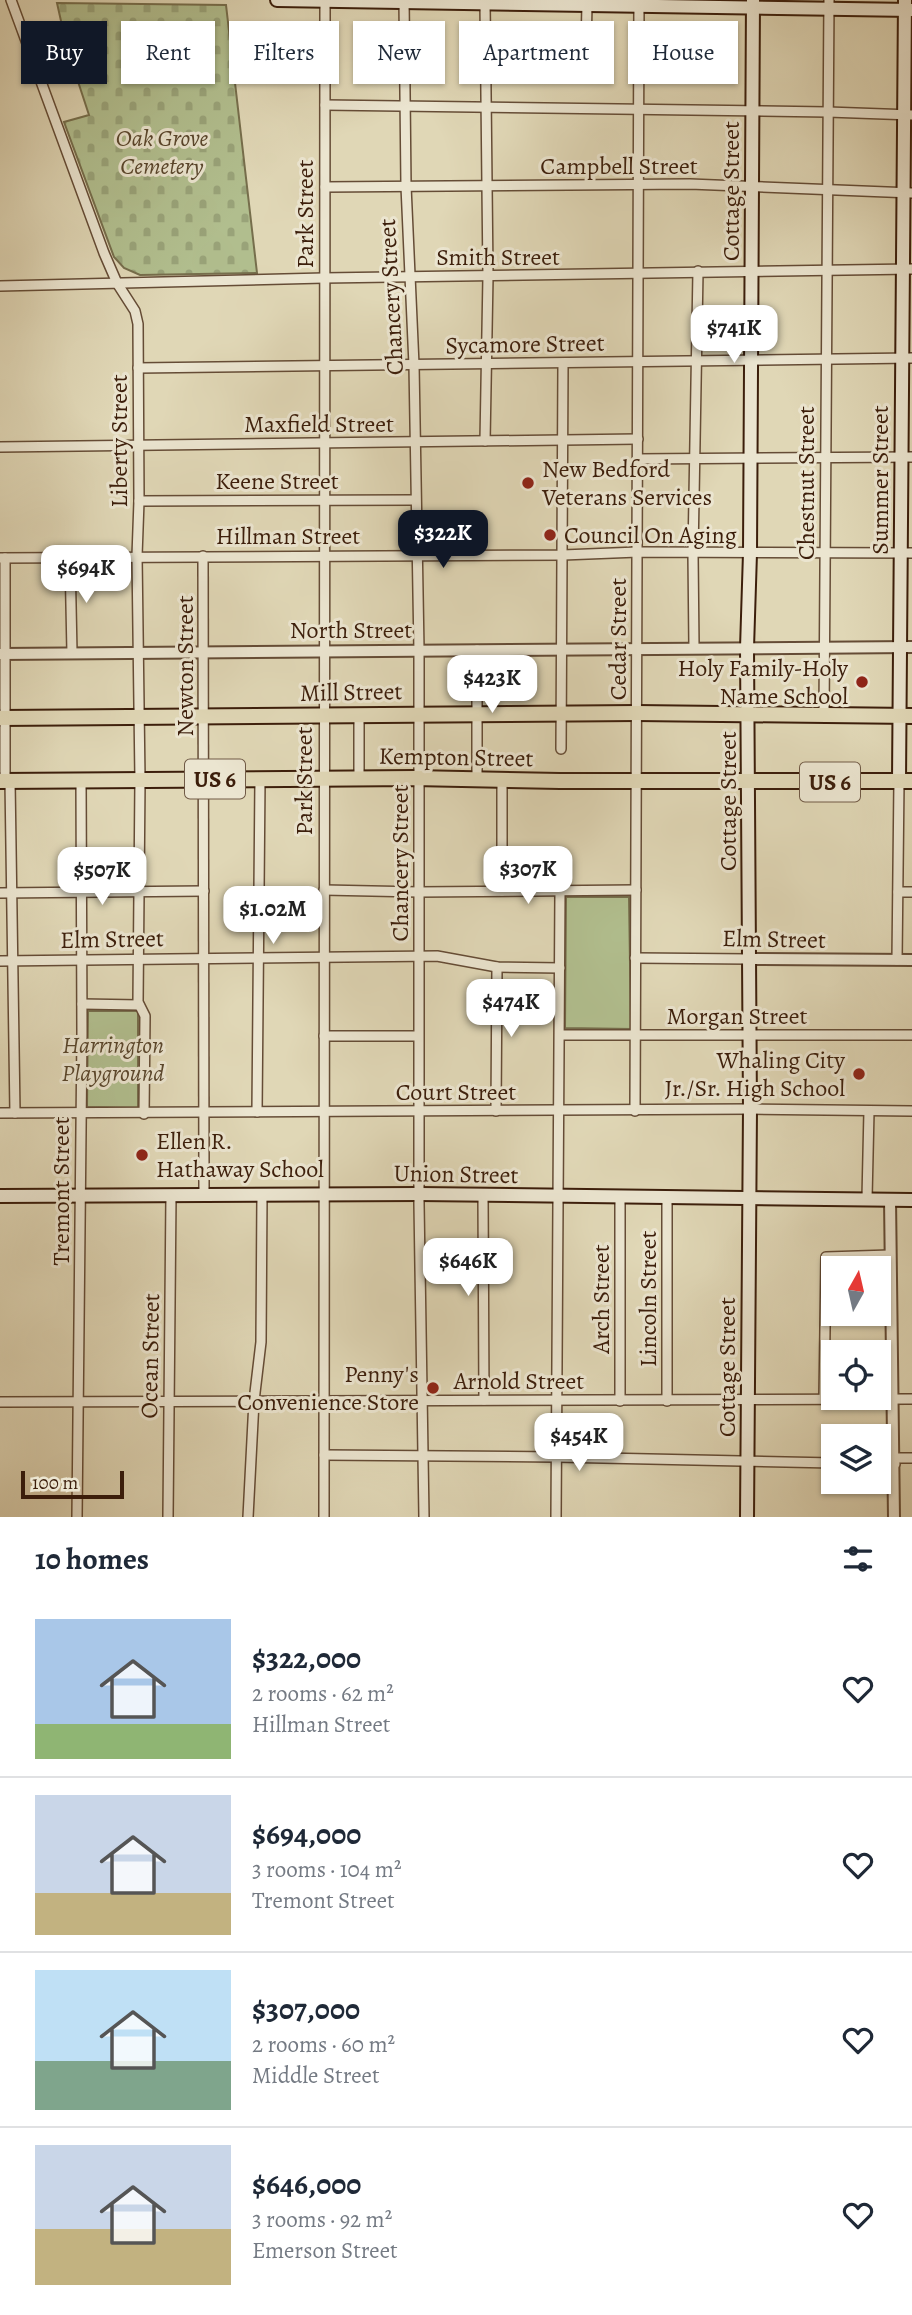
<!DOCTYPE html>
<meta charset="utf-8">
<style>
body{margin:0;font-family:Alegreya,serif;background:#f6f6f7;color:#1f2937;height:100vh;display:flex;flex-direction:column;font-size:26px;white-space:nowrap}
*{box-sizing:border-box;margin:0}
p{font-size:23px;color:#747a83}
.icon{flex:none;width:38px;height:38px;fill:none;stroke:currentColor;stroke-width:2;stroke-linecap:round;stroke-linejoin:round}
.map{position:relative;height:1517px;overflow:hidden}
.side{display:flex;flex-direction:column;background:#fff;flex:1}
.side>*{flex:none}
.hud{position:absolute;left:21px;top:21px;width:872px;height:63px;display:flex;gap:14px}
.needle{width:46px;rotate:8deg}
.tools{position:absolute;left:821px;top:1256px;display:grid;gap:14px}
.tools a{display:grid;place-items:center;width:70px;height:70px;border-radius:0px;background:#fff;box-shadow:0 2px 5px #0004;font-size:35px}
.scale{position:absolute;left:21px;bottom:18px;width:103px;box-sizing:border-box;padding-left:7px;border:4px solid #3c1e0b;border-top:0;font-size:19px;line-height:24px;white-space:nowrap;color:#3c1e0b;-webkit-text-stroke:5px #ebe5d0;paint-order:stroke}
.price{position:absolute;translate:-50% -60px;padding:0 16px;border-radius:14px;background:#fff;color:#222;font-size:23px;line-height:46px;filter:drop-shadow(0 2px 4px #0008)}
.price::after{content:'';position:absolute;left:50%;top:42px;width:21px;height:16px;margin-left:-10px;background:inherit;clip-path:polygon(0 0,100% 0,50% 100%)}
.price.current{background:#111827;color:#fff}
ul{padding:0;list-style:none}
li{display:flex;align-items:center;gap:21px;height:175px;padding:0 35px}
li+li{border-top:2px solid #e0e1e3}
li span{display:grid;place-items:center;flex:none;width:196px;height:140px;border-radius:0px;color:#555}
li>.icon{margin-inline-start:auto}
span .icon{width:84px;height:84px;fill:#fffc;stroke-width:1}
li b{font-size:30px}
h2{display:flex;justify-content:space-between;align-items:center;height:84px;padding:0 35px;font-size:30px}
.chip{padding:0 24px;border-radius:0px;background:#fff;box-shadow:0 2px 5px #0004;font-size:24px;line-height:63px}
.chip.current{background:#111827;color:#fff}
.map>svg:first-child{display:block}
</style>
<div class="map">
<svg width="912" height="1517" viewBox="0 0 912 1517">
<defs>
<pattern id="cemetery-stones" width="16" height="16" patternUnits="userSpaceOnUse" patternTransform="scale(1.75)"><rect width="16" height="16" fill="#b1be8e"/><path d="M2 7V4a2 2 0 0 1 4 0v3zM10 15v-3a2 2 0 0 1 4 0v3z" fill="#99a379"/></pattern>
</defs>
<rect width="100%" height="100%" fill="#e0d7b6"/>
<filter id="stains"><feTurbulence type="fractalNoise" baseFrequency=".00286" numOctaves="4"/><feColorMatrix values="0 0 0 0 .2 0 0 0 0 .09 0 0 0 0 .02 0 0 0 .5 -.17"/></filter>
<radialGradient id="worn" r=".72"><stop offset=".6" stop-color="#630" stop-opacity="0"/><stop offset="1" stop-color="#630" stop-opacity=".3"/></radialGradient>
<!-- cemetery -->
<polygon fill="url(#cemetery-stones)" stroke="#766e4c" stroke-width="2" points="57,3 226,5 257,273 140,275 124,268 114,257 64,122 89,115 67,48"/>
<!-- green -->
<g fill="#b1be8e" stroke="#766e4c" stroke-width="2">
<polygon points="566,897 629,897 631,1029 565,1028"/>
<polygon points="88,1011 138,1011 138,1108 87,1107"/>
</g>
<g fill="none" stroke-linecap="round" stroke-linejoin="round">
<!-- minor casing -->
<g stroke="#654c36" stroke-width="12">
<g id="minor">
<polyline points="11,0 104,253 117,283 135,311 138,324 139,501 137,556 140,780 138,1002 145,1016 144,1114"/>
<polyline points="404,0 406,186 414,365 419,650 419,1204 424,1517"/>
<polyline points="485,3 488,276 485,441"/>
<polyline points="586,51 587,4"/>
<polyline points="325,105 828,112 912,115"/>
<polyline points="325,187 690,184 912,193"/>
<polyline points="0,286 324,278 912,269"/>
<polyline points="138,368 912,358"/>
<polyline points="0,447 638,439"/>
<polyline points="638,459 912,457"/>
<polyline points="139,501 415,500"/>
<polyline points="203,556 204,1195"/>
<polyline points="70,557 72,653"/>
<polyline points="0,558 563,555 638,552 912,553"/>
<polyline points="5,558 5,781"/>
<polyline points="694,648 693,554 698,271"/>
<polyline points="359,715 359,779"/>
<polyline points="824,715 829,0"/>
<polyline points="561,749 563,363"/>
<polyline points="477,780 477,650"/>
<polyline points="10,781 15,1113"/>
<polyline points="324,890 419,892 636,890"/>
<polyline points="502,891 502,780"/>
<polyline points="898,892 912,892"/>
<polyline points="0,893 204,891"/>
<polyline points="635,958 749,959"/>
<polyline points="897,960 899,781"/>
<polyline points="0,961 437,956 497,967 560,968"/>
<polyline points="82,1004 139,1005"/>
<polyline points="561,1035 912,1035"/>
<polyline points="324,1036 418,1036"/>
<polyline points="496,1111 497,967"/>
<polyline points="635,1111 639,0"/>
<polyline points="257,1112 260,779"/>
<polyline points="0,1113 750,1109 912,1111"/>
<polyline points="483,1195 484,1400"/>
<polyline points="867,1198 869,1111"/>
<polyline points="824,1400 826,1257 890,1255"/>
<polyline points="620,1401 620,1197"/>
<polyline points="667,1401 667,1197"/>
<polyline points="0,1402 912,1399"/>
<polyline points="324,1455 557,1457 833,1463"/>
<polyline points="895,1458 912,1458"/>
<polyline points="878,1464 895,1464"/>
<polyline points="77,1517 82,1033 81,780"/>
<polyline points="168,1517 171,1195"/>
<polyline points="248,1517 254,1401 261,1342 262,1195"/>
<polyline points="324,1517 325,2"/>
<polyline points="556,1517 560,891"/>
</g>
</g>
<!-- tertiary casing -->
<g stroke="#654c36" stroke-width="14">
<g id="tertiary">
<polyline points="0,654 912,647"/>
<polyline points="749,959 912,960"/>
<polyline points="890,1199 894,1517"/>
</g>
</g>
<!-- secondary casing -->
<g stroke="#3c1e0b" stroke-width="16">
<g id="secondary">
<polyline points="277,0 912,10"/>
<polyline points="899,781 905,0"/>
<polyline points="0,1196 419,1194 912,1200"/>
<polyline points="747,1517 750,1109 747,648 750,553 753,0"/>
</g>
</g>
<!-- primary casing -->
<g stroke="#3c1e0b" stroke-width="18">
<g id="primary">
<polyline points="0,718 637,713 912,716"/>
<polyline points="0,781 414,778 560,781 912,781"/>
</g>
</g>
<!-- minor -->
<use href="#minor" stroke="#ebe5d0" stroke-width="9"/>
<!-- tertiary -->
<use href="#tertiary" stroke="#ebe5d0" stroke-width="10"/>
<!-- secondary -->
<use href="#secondary" stroke="#ebe5d0" stroke-width="12"/>
<!-- primary -->
<use href="#primary" stroke="#e0d7b6" stroke-width="14"/>
</g>
<!-- markers -->
<g fill="#8f2418" stroke="#ebe5d0" stroke-width="2.5">
<circle cx="528" cy="483" r="7"/>
<circle cx="550" cy="535" r="7"/>
<circle cx="862" cy="682" r="7"/>
<circle cx="859" cy="1074" r="7"/>
<circle cx="142" cy="1155" r="7"/>
<circle cx="433" cy="1388" r="7"/>
</g>
<g text-anchor="middle" stroke-width="6" stroke-linejoin="round" paint-order="stroke">
<!-- shield labels -->
<g fill="#ebe5d0" stroke="#705a46" stroke-width="2">
<rect x="185" y="759.5" width="60" height="39" rx="5"/>
<rect x="800" y="762.5" width="60" height="39" rx="5"/>
</g>
<g font-size="23" font-weight="bold" fill="#3c1e0b">
<text x="215" y="787">US 6</text>
<text x="830" y="790">US 6</text>
</g>
<!-- park labels -->
<g font-size="24" font-style="italic" fill="#59462c" stroke="#ebe5d0">
<text x="162" y="146">Oak Grove<tspan x="162" dy="28">Cemetery</tspan></text>
<text x="113" y="1053">Harrington<tspan x="113" dy="28">Playground</tspan></text>
</g>
<!-- street labels -->
<g font-size="24" fill="#3c1e0b" stroke="#ebe5d0">
<text x="619" y="174">Campbell Street</text>
<text transform="translate(731 191) rotate(-90)" y="8">Cottage Street</text>
<text transform="translate(305 214) rotate(-90)" y="8">Park Street</text>
<text x="498" y="265">Smith Street</text>
<text transform="translate(391 297) rotate(-93)" y="8">Chancery Street</text>
<text transform="translate(525 344) rotate(-1)" y="8">Sycamore Street</text>
<text x="319" y="432">Maxfield Street</text>
<text transform="translate(119 441) rotate(-90)" y="8">Liberty Street</text>
<text transform="translate(880 480) rotate(-90)" y="8">Summer Street</text>
<text x="277" y="489">Keene Street</text>
<text transform="translate(806 483) rotate(-90)" y="8">Chestnut Street</text>
<text x="288" y="544">Hillman Street</text>
<text x="351" y="638">North Street</text>
<text transform="translate(618 639) rotate(-90)" y="8">Cedar Street</text>
<text transform="translate(185 666) rotate(-90)" y="8">Newton Street</text>
<text transform="translate(351 692) rotate(-1)" y="8">Mill Street</text>
<text transform="translate(456 757) rotate(1)" y="8">Kempton Street</text>
<text transform="translate(304 781) rotate(-90)" y="8">Park Street</text>
<text transform="translate(728 801) rotate(-90)" y="8">Cottage Street</text>
<text transform="translate(400 863) rotate(-90)" y="8">Chancery Street</text>
<text transform="translate(112 939) rotate(-1)" y="8">Elm Street</text>
<text transform="translate(774 939) rotate(1)" y="8">Elm Street</text>
<text x="737" y="1024">Morgan Street</text>
<text x="456" y="1100">Court Street</text>
<text transform="translate(456 1174) rotate(1)" y="8">Union Street</text>
<text transform="translate(61 1191) rotate(-90)" y="8">Tremont Street</text>
<text transform="translate(601 1299) rotate(-90)" y="8">Arch Street</text>
<text transform="translate(648 1299) rotate(-90)" y="8">Lincoln Street</text>
<text transform="translate(150 1356) rotate(-89)" y="8">Ocean Street</text>
<text transform="translate(727 1367) rotate(-90)" y="8">Cottage Street</text>
<text x="519" y="1389">Arnold Street</text>
</g>
<!-- poi labels -->
<g font-size="24" fill="#3c1e0b" stroke="#ebe5d0" text-anchor="start">
<text x="542" y="477">New Bedford<tspan x="542" dy="28">Veterans Services</tspan></text>
<text x="564" y="543">Council On Aging</text>
<text x="848" y="676" text-anchor="end">Holy Family-Holy<tspan x="848" dy="28">Name School</tspan></text>
<text x="845" y="1068" text-anchor="end">Whaling City<tspan x="845" dy="28">Jr./Sr. High School</tspan></text>
<text x="156" y="1149">Ellen R.<tspan x="156" dy="28">Hathaway School</tspan></text>
<text x="419" y="1382" text-anchor="end">Penny's<tspan x="419" dy="28">Convenience Store</tspan></text>
</g>
</g>
<rect width="100%" height="100%" filter="url(#stains)"/>
<rect width="100%" height="100%" fill="url(#worn)"/>
</svg>
<div class="tools">
<a><svg class="needle" viewBox="-14 -14 28 28"><path d="M0-13l5 13h-10z" fill="#e53935"/><path d="M0 13l5-13h-10z" fill="#747a83"/></svg></a>
<a><svg class="icon" aria-label="locate" viewBox="0 0 24 24"><circle cx="12" cy="12" r="6"/><path d="M12 2v4M12 18v4M2 12h4M18 12h4"/></svg></a>
<a><svg class="icon" aria-label="layers" viewBox="0 0 24 24"><path d="M12 4l9 5-9 5-9-5zM3 14l9 5 9-5"/></svg></a>
</div>
<div class="scale">100 m</div>
<b class="price" style="left:734px;top:365px">$741K</b>
<b class="price current" style="left:443px;top:570px">$322K</b>
<b class="price" style="left:86px;top:605px">$694K</b>
<b class="price" style="left:492px;top:715px">$423K</b>
<b class="price" style="left:528px;top:906px">$307K</b>
<b class="price" style="left:102px;top:907px">$507K</b>
<b class="price" style="left:273px;top:946px">$1.02M</b>
<b class="price" style="left:511px;top:1039px">$474K</b>
<b class="price" style="left:468px;top:1298px">$646K</b>
<b class="price" style="left:579px;top:1473px">$454K</b>
<div class="hud">
<a class="chip current">Buy</a>
<a class="chip">Rent</a>
<a class="chip">Filters</a>
<a class="chip">New</a>
<a class="chip">Apartment</a>
<a class="chip">House</a>
</div>
</div>
<section class="side">
<h2>10 homes<svg class="icon" aria-label="filters" viewBox="0 0 24 24"><path d="M4 7h16M4 17h16"/><circle cx="9" cy="7" r="2"/><circle cx="15" cy="17" r="2"/></svg></h2>
<ul>
<li><span style="background:linear-gradient(#a9c7e8 75%,#8fb573 0)"><svg class="icon" aria-label="home" viewBox="0 0 24 24"><path d="M3 11l9-7 9 7M6 9v11h12V9"/></svg></span><div><b>$322,000</b><p>2 rooms · 62 m²</p><p>Hillman Street</p></div><svg class="icon" aria-label="heart" viewBox="0 0 24 24"><path d="M12 20l-8-8c-3-5 5-10 8-4 3-6 11-1 8 4z"/></svg></li>
<li><span style="background:linear-gradient(#c9d6e8 70%,#c2b280 0)"><svg class="icon" aria-label="home" viewBox="0 0 24 24"><path d="M3 11l9-7 9 7M6 9v11h12V9"/></svg></span><div><b>$694,000</b><p>3 rooms · 104 m²</p><p>Tremont Street</p></div><svg class="icon" aria-label="heart" viewBox="0 0 24 24"><path d="M12 20l-8-8c-3-5 5-10 8-4 3-6 11-1 8 4z"/></svg></li>
<li><span style="background:linear-gradient(#bfe0f5 65%,#7fa58c 0)"><svg class="icon" aria-label="home" viewBox="0 0 24 24"><path d="M3 11l9-7 9 7M6 9v11h12V9"/></svg></span><div><b>$307,000</b><p>2 rooms · 60 m²</p><p>Middle Street</p></div><svg class="icon" aria-label="heart" viewBox="0 0 24 24"><path d="M12 20l-8-8c-3-5 5-10 8-4 3-6 11-1 8 4z"/></svg></li>
<li><span style="background:linear-gradient(#c9d6e8 60%,#c2b280 0)"><svg class="icon" aria-label="home" viewBox="0 0 24 24"><path d="M3 11l9-7 9 7M6 9v11h12V9"/></svg></span><div><b>$646,000</b><p>3 rooms · 92 m²</p><p>Emerson Street</p></div><svg class="icon" aria-label="heart" viewBox="0 0 24 24"><path d="M12 20l-8-8c-3-5 5-10 8-4 3-6 11-1 8 4z"/></svg></li>
</ul>
</section>
